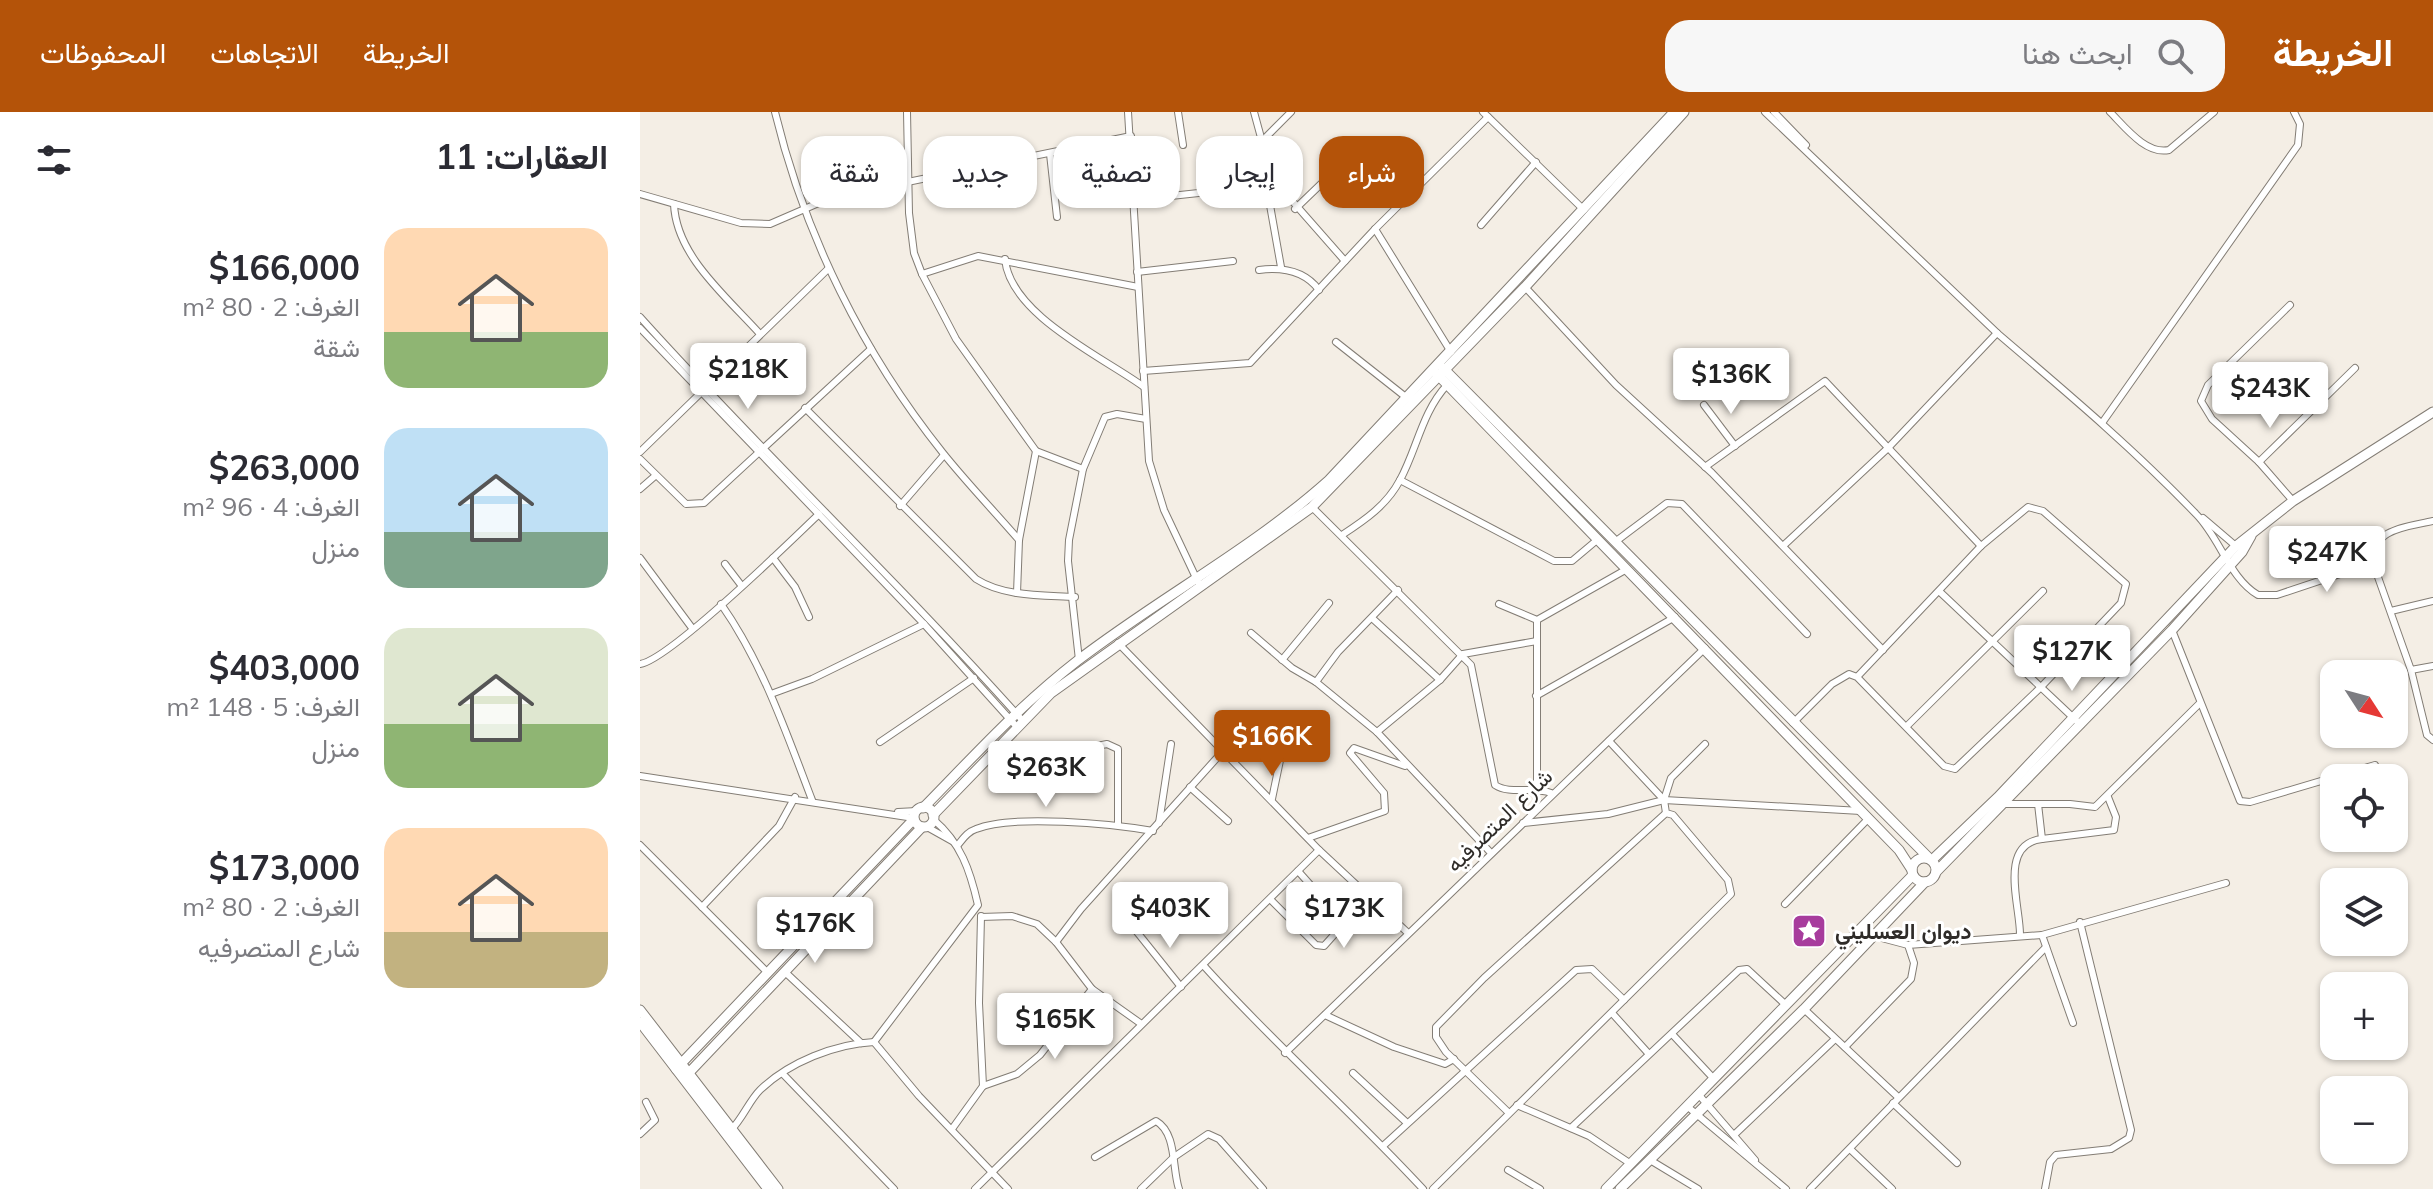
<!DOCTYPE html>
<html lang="ar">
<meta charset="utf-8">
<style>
body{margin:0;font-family:Mulish,Vazirmatn,sans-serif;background:#f7f7f7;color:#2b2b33;direction:rtl;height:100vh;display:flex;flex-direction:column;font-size:30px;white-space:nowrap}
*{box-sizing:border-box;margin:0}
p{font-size:26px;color:#7c7c81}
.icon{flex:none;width:44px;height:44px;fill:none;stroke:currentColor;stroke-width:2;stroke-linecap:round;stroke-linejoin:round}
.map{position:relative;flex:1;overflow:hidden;direction:ltr}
.details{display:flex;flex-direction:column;background:#fff;width:640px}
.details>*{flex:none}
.guide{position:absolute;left:24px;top:24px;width:760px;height:72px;direction:rtl;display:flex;gap:16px}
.needle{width:52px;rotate:126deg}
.controls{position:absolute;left:1680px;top:548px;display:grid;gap:16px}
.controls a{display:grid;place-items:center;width:88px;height:88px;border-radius:16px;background:#fff;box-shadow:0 2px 6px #0004;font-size:40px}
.price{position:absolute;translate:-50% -68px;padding:0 18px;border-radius:8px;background:#fff;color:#222;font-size:26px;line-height:52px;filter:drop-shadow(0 2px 4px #0008)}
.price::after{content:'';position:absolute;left:50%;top:48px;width:24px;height:18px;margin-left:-12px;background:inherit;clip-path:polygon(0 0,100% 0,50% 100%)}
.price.selected{background:#b45309;color:#fff}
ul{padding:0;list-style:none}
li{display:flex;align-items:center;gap:24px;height:200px;padding:0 32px}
li span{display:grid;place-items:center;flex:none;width:224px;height:160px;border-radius:24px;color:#555}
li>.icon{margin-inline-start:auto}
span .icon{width:96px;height:96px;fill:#fffc;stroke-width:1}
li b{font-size:34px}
h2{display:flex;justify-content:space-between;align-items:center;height:96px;padding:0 32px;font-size:34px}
.pill{padding:0 28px;border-radius:24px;background:#fff;box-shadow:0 2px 6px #0004;font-size:28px;line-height:72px}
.pill.selected{background:#b45309;color:#fff}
header{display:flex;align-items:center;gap:48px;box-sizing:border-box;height:112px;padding:0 40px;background:#b45309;color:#fff}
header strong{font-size:38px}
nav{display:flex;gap:44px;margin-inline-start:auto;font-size:28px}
.search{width:560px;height:72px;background:#f7f7f7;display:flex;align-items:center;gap:20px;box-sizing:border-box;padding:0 28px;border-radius:24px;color:#7c7c81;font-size:30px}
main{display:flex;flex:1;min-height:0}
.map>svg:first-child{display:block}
</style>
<header>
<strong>الخريطة</strong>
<div class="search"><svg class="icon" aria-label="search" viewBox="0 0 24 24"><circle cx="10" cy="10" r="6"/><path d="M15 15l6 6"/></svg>ابحث هنا</div>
<nav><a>الخريطة</a><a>الاتجاهات</a><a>المحفوظات</a></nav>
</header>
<main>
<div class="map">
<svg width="1793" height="1077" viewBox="0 0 1793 1077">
<rect width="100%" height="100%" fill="#f4eee5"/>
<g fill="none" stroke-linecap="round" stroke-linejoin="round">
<!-- street casing -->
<g stroke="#837d75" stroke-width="8">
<g id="street">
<path d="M 135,0 C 165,124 223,241 303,341 C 327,371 354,399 379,428"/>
<polyline points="267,0 269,101 274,141 282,162 316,227 396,339 443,357"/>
<polyline points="488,0 509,349 524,398 558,470"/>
<polyline points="538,0 543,33"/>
<polyline points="614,0 632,66 705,149"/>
<polyline points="843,0 944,98"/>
<polyline points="1125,0 1357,221 1248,336 1143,434"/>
<polyline points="1134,0 1166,33"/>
<path d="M 1470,0 C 1485,15 1506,43 1529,38 L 1574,0"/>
<polyline points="622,29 651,0"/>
<polyline points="410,42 417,105"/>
<polyline points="632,66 628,82 641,155"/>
<polyline points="0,82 101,111 130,112 190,86 491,24"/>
<polyline points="494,88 577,79"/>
<path d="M 34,92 C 36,144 87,185 120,222"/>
<polyline points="655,97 707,47"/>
<polyline points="841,113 896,50"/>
<polyline points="735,117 811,240"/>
<path d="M 365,147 C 370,203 463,245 504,275"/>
<path d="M 619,158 C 642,155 664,158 679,178"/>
<polyline points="497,160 593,149"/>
<polyline points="282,162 338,144 498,175"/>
<polyline points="885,175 976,273 1072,361 1243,538"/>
<path d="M 0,205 C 124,343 259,470 382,608"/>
<polyline points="0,216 284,512 376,614"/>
<path d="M 1357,221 C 1425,279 1494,337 1556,402 C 1580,426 1590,467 1618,483 L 1637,483 L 1733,451 C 1731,416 1767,415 1793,409"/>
<polyline points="696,230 767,286"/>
<polyline points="503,259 610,251 735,117 848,5"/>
<polyline points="1064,293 1095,334"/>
<path d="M 165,296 L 336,467 C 364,485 403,483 435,485"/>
<polyline points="1462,311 1658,33 1660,12 1654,0"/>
<polyline points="0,340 188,157"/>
<polyline points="0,347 46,392 64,391 231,237"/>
<polyline points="1619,350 1572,307 1561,289 1568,273 1650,193"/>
<polyline points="1065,355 1185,269 1341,434"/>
<polyline points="760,368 914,449 932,449 957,428"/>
<polyline points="0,377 15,364"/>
<polyline points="1653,389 1619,350 1715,256"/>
<polyline points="260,394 304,343"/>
<path d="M 672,395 L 831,553 L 855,673 C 870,683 893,674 911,681"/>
<polyline points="1563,406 1597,435"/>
<path d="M 702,423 C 725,408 747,393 760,368 C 777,337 782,300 807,273"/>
<polyline points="975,430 1027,391 1042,392 1167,522"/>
<polyline points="0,446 52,516"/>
<polyline points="133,446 155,475 169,505"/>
<polyline points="1733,451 1771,558 1793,554"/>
<polyline points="85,452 101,473"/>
<polyline points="1300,480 1441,613"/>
<polyline points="377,481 379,428 396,339"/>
<path d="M 81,492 C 123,552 146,620 172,688"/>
<polyline points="859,492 897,508 987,457"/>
<polyline points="1751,499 1793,489"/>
<polyline points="732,506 800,568"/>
<polyline points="897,508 897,676"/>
<polyline points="1532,518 1600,689 1610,690 1735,653"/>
<polyline points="611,521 652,556 676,570 698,540 758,478"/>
<polyline points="478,531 679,738 768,821"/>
<polyline points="439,548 428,449 429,428 443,357 465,305 477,302 506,307"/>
<polyline points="642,548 689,491"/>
<path d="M 0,552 C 29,548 151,429 179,402"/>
<polyline points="1771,558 1787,623 1793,628"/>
<polyline points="676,570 737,620 851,741"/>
<polyline points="131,582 172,567 284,512"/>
<polyline points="896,584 1035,505"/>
<polyline points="1153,611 1192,572 1209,562 1217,565 1304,654 1315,657 1401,575 1481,491 1486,472 1403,399 1388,395 1341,434 1217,565"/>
<polyline points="1267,614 1403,479"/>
<polyline points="737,620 800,568 823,542 897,529"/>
<polyline points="240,630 334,566"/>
<polyline points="401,645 467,632 478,637 478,713"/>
<polyline points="0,664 274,706"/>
<polyline points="550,675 588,709"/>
<polyline points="632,687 643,634"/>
<polyline points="1024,688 1031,666 1065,632"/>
<polyline points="1364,692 1430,692 1455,695 1559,592"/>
<polyline points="1398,692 1402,727 1474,718 1476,705 1468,685"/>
<polyline points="258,700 277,699"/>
<polyline points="519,711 531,632"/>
<polyline points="883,711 968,702 1024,688 1221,699"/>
<polyline points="287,715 312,729"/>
<polyline points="668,726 745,699 744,681 710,641 714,636 765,654"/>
<polyline points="0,733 128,861"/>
<path d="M 317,734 C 323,727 327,720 336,717 C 372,702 473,712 513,719"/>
<polyline points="630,787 676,833 684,834 701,815 699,805 658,759"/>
<polyline points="1145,792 1228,707"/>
<polyline points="62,795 139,714 155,685"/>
<polyline points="341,804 339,891 343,974"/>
<polyline points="341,805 372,804 397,812 416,830 452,877 500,911"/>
<polyline points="497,820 541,875"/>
<polyline points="1234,824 1268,833 1402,823"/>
<path d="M 1380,824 C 1381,796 1357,732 1402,727"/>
<polyline points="416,830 441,797 584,638"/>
<path d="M 564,854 C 634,932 712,1000 783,1077"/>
<polyline points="145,860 221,931"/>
<polyline points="1164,897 1258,985"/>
<polyline points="972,901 1008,941"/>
<polyline points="685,903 754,935 805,952 814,947"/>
<polyline points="1433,911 1402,823 1586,771"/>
<polyline points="1032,922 1074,967"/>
<path d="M 234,930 L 338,793 C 330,758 321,731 293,707"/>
<polyline points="234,930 279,984 368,1077"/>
<polyline points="1205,935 1271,867 1274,851 1268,833"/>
<polyline points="645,941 1065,536"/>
<polyline points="713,961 766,1010"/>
<polyline points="143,962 254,1077"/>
<polyline points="1059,983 1115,1048"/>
<polyline points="1253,991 1317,1051"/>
<polyline points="877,993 949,1024 991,1052"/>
<polyline points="1048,995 1146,1077"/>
<polyline points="869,1001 806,940 796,925 796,915 844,866 1026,701"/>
<polyline points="931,1016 1099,858 1107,857 1146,893"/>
<polyline points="312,1017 343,974 377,962 400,943 452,877"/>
<path d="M 91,1018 C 103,1006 109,989 120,978 C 149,950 195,932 234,930"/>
<polyline points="0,1022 15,1008 6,990"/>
<polyline points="1094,1023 1195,927"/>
<polyline points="743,1034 936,858 952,857 984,888"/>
<polyline points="1210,1037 1252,1077"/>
<path d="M 455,1045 L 516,1009 C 537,1021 532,1057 539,1077"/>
<polyline points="1010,1048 1058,1077"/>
<polyline points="868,1058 900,1077"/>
<polyline points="335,1077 679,738"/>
<polyline points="501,1077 534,1045 568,1022 579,1027 623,1077"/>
<polyline points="793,1077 1091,782 1088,768 1033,703 1026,701 1024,688 969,629"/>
<polyline points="1170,1077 1406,835"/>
<polyline points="1405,1077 1410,1050 1416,1043 1471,1037 1489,1026 1491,1018 1440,810"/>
</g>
</g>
<!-- secondary casing -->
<g stroke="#837d75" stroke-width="11">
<g id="secondary">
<polyline points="803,256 1288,745"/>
<polyline points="796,261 1259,738 1272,758"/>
<circle cx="284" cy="705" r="10"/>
<path d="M 283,696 C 335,643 378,595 437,549 C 519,486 612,437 689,368 L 1034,0"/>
<polyline points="293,703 411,581 672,395 885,175 1044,0"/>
<circle cx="1284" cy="758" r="12"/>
<polyline points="1292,748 1358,685 1596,434 1653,389 1793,300"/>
<polyline points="1296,760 1532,518 1602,440 1611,424"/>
<polyline points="0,898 138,1077"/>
<polyline points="0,910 128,1077"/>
<polyline points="36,957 274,707"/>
<polyline points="44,966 282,715"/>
<polyline points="966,1077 1273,763"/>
<polyline points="980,1077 1164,897 1285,770"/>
</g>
</g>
<!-- street -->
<use href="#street" stroke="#fff" stroke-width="6"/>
<!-- secondary -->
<use href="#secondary" stroke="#fff" stroke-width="9"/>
</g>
<!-- icons -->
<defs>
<g id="sight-square" transform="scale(1.8)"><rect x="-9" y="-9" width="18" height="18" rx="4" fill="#a73c9d" stroke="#fff"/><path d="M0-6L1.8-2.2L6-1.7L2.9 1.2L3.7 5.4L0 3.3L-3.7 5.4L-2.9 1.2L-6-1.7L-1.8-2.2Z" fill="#fff"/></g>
</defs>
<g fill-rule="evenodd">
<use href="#sight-square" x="1169" y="819"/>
</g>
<g text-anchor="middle" stroke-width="6" stroke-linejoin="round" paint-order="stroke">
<!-- street labels -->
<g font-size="22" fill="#2f2c29" stroke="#fff">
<text transform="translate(859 708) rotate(-44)" y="8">شارع المتصرفيه</text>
</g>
<!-- poi labels -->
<g font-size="22" font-weight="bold" fill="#2f2c29" stroke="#fff" text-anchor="start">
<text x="1195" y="827">ديوان العسليني</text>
</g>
</g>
</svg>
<div class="controls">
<a><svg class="needle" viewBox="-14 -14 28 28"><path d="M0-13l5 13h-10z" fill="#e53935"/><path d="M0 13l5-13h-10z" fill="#7c7c81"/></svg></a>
<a><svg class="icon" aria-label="locate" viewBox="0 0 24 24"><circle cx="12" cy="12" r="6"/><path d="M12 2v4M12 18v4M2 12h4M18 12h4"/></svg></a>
<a><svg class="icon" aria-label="layers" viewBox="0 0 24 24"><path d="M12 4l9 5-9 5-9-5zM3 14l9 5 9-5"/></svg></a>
<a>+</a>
<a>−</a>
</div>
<b class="price" style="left:108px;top:299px">$218K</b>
<b class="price" style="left:1091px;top:304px">$136K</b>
<b class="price" style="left:1630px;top:318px">$243K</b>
<b class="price" style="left:1687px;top:482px">$247K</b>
<b class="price" style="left:1432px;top:581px">$127K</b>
<b class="price selected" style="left:632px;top:666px">$166K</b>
<b class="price" style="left:406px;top:697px">$263K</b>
<b class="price" style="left:530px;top:838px">$403K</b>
<b class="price" style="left:704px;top:838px">$173K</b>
<b class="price" style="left:175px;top:853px">$176K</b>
<b class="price" style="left:415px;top:949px">$165K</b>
<div class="guide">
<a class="pill selected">شراء</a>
<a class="pill">إيجار</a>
<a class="pill">تصفية</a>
<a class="pill">جديد</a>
<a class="pill">شقة</a>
</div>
</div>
<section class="details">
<h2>العقارات: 11<svg class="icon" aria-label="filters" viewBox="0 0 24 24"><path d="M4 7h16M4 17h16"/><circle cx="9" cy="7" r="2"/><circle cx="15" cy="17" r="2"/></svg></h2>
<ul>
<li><span style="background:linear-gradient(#ffd9b3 65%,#8fb573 0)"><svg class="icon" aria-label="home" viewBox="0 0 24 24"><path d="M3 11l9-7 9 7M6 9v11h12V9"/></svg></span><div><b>$166,000</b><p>الغرف: 2 · 80 m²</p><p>شقة</p></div></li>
<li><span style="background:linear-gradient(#bfe0f5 65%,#7fa58c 0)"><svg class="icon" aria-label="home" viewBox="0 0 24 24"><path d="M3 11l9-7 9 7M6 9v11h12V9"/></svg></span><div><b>$263,000</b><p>الغرف: 4 · 96 m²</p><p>منزل</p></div></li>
<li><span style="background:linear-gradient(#dfe7d0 60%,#8fb573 0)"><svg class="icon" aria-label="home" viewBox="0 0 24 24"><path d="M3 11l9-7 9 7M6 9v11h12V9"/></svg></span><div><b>$403,000</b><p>الغرف: 5 · 148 m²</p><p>منزل</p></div></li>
<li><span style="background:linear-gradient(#ffd9b3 65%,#c2b280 0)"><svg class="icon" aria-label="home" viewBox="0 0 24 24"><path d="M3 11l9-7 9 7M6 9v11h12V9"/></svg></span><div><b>$173,000</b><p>الغرف: 2 · 80 m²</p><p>شارع المتصرفيه</p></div></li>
</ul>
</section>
</main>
